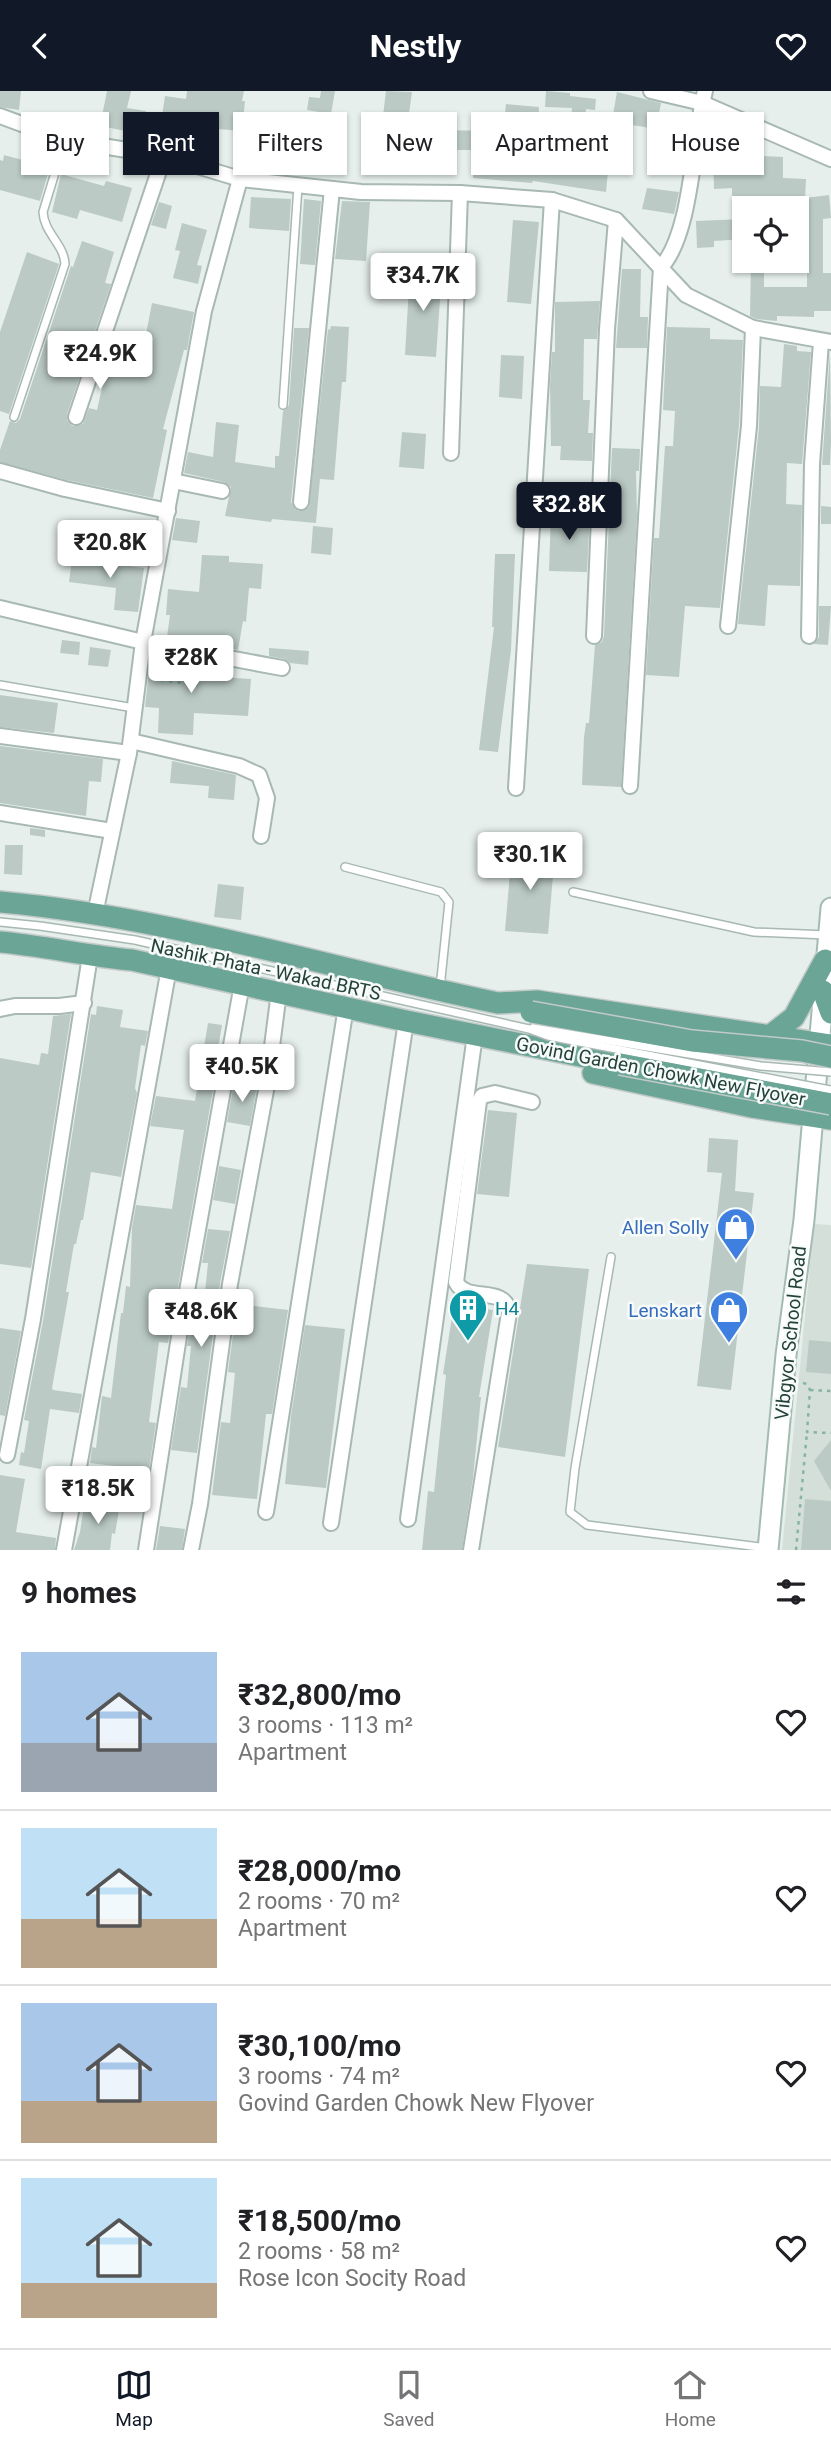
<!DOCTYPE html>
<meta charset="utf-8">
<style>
body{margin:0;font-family:Roboto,sans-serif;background:#f2f2f2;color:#202124;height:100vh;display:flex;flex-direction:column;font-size:26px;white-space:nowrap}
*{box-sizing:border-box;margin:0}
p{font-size:23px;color:#757577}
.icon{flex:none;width:38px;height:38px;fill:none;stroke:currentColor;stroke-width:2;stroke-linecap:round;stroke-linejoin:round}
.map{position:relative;height:1459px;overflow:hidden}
.drawer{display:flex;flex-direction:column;background:#fff;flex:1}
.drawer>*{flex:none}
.banner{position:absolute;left:21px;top:21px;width:789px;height:63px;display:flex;gap:14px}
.tools{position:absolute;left:732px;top:105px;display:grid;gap:14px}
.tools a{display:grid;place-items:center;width:77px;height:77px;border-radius:0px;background:#fff;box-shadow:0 2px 5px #0004;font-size:35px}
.price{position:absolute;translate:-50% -60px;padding:0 16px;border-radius:7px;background:#fff;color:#222;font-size:23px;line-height:46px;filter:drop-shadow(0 2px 4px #0008)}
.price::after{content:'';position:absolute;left:50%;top:42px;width:21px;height:16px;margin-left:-10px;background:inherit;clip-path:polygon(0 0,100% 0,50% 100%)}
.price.active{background:#111827;color:#fff}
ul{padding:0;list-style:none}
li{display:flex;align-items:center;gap:21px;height:175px;padding:0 21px}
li+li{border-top:2px solid #e0e0e0}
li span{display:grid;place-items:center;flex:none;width:196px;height:140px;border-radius:0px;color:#555}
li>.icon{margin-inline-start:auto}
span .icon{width:84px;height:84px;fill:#fffc;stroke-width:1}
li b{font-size:30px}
h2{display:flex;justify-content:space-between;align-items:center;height:84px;padding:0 21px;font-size:30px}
.chip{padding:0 24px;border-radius:0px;background:#fff;box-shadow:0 2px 5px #0004;font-size:24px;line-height:63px}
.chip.active{background:#111827;color:#fff}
header{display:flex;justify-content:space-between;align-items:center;height:91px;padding:0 21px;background:#111827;color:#fff;font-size:32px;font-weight:700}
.menu{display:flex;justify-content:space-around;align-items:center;height:98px;border-top:2px solid #e0e0e0;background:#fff;font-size:19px;color:#757577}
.menu a{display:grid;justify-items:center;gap:4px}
.menu .active{color:#111827}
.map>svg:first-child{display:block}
</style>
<header><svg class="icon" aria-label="back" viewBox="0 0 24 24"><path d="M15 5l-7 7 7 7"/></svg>Nestly<svg class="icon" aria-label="heart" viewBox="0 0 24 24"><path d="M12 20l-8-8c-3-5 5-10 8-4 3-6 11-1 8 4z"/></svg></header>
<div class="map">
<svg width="831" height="1459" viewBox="0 0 831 1459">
<rect width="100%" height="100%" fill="#e6efeb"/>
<!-- built -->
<polygon fill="#d4dfda" points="814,1133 831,1134 831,1459 782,1459"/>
<!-- building -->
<g fill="#bbcac4">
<polygon points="0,0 21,0 19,19 0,16"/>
<polygon points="107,0 131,0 127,17 146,20 141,43 100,35"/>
<polygon points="187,0 244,0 242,10 245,10 242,40 206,37 203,59 179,55 183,28 162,25 165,5 186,8"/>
<polygon points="321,0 335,0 331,23 307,19 309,6 320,7"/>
<polygon points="386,0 412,1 408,30 430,33 429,39 500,40 500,67 572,74 573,65 593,67 591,36 611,35 617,1 661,12 656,38 626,33 629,59 610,60 606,101 533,90 532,92 473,87 474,59 442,59 441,77 425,75 424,82 397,78 397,83 370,80 372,58 379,59"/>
<polygon points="546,0 570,2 570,5 596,8 595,19 586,18 584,39 570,38 572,17 545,16"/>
<polygon points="506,13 539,16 538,35 504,32"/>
<polygon points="662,29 689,35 685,65 655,59"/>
<polygon points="707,44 726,44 726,51 746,50 746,58 762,57 763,65 783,66 783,87 806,88 805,107 829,104 831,127 823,128 823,182 831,182 831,220 814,220 814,226 777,225 777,230 756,228 750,225 751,170 764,170 764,196 807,196 807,150 796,150 796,117 732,117 732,97 714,98 713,62 705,62"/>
<polygon points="4,64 45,75 45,78 49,79 40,110 0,99 0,69 3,70"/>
<polygon points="61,83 104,95 106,90 132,97 122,131 80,119 77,128 52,121"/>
<polygon points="647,97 679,101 674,123 642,118"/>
<polygon points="251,106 291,108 289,140 249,137"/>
<polygon points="304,108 321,110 315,174 300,173"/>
<polygon points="342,110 370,111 366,170 335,168"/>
<polygon points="159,111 172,115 166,138 151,134"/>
<polygon points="744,128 744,148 714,150 714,156 697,157 696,130"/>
<polygon points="513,129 539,131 531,213 507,211"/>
<polygon points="182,132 207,139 197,174 202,175 198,193 173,187 180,160 175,159"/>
<polygon points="82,150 114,161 105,192 111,193 67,323 67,329 72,335 83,333 89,317 97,319 114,243 145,248 152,212 194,221 187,259 184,259 163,338 167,339 153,407 67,389 0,371 0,359 10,330 16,332 20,328 71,175 73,176"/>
<polygon points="27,161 59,173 9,323 0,320 0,241"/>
<polygon points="410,178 442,180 436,266 405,264"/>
<polygon points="622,178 641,178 640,226 648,226 647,257 616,257"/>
<polygon points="600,210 597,248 584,248 583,309 590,309 588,342 593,342 592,370 560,369 561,355 551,355 550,294 552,261 555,261 555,211"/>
<polygon points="331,235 349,236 346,291 342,291 334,389 320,388 316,432 272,428 271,431 225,425 231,396 224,391 184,382 188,361 213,366 216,331 239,334 235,371 275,377 275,365 279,365 283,320 289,314 294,237 309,237 291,411 295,418 299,420 309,416 328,238 330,239"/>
<polygon points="667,236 710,237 710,248 743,249 739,334 720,517 685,515 679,586 646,584 654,447 659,447 665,355 673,355 675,320 663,319"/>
<polygon points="784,253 797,255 797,260 811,261 802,373 787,372 786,413 802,414 800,495 768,494 765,535 738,533 759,336 760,295 781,296"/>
<polygon points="830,262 831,351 830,374 822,374"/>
<polygon points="501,264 524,265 522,308 499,306"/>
<polygon points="402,341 426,343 424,378 399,376"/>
<polygon points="612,357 640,358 639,380 636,380 637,425 621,696 582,694 584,646 586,632 589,632 595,554 602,551 604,545"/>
<polygon points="821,415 831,416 831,433 821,433"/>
<polygon points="551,422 590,423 587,481 549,480"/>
<polygon points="176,427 200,430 197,452 172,449"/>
<polygon points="313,435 333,437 331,464 311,462"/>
<polygon points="73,461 92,463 91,470 144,477 138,521 114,519 116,497 69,491"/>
<polygon points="495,463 515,463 511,559 498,661 479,659 494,536 492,536"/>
<polygon points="202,464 229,465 229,471 263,473 261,498 249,497 246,531 243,530 238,559 167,546 170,524 166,524 168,498 199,501"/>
<polygon points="819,515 831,515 828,554 814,553 819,546"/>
<polygon points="62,549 80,551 79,564 60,562"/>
<polygon points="90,556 111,559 108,576 88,574"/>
<polygon points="269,557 309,560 308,574 290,572 284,568 269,565"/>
<polygon points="151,562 191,570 189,584 251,588 248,625 194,622 193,644 158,642 159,617 145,616"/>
<polygon points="0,604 58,612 54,642 0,636"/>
<polygon points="0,655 103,668 101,691 89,690 86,725 0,712"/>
<polygon points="172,670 236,684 234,709 208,707 209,695 170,692"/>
<polygon points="30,737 45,739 45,746 30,744"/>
<polygon points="5,754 23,754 22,784 4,783"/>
<polygon points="512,758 555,761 548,843 505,840"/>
<polygon points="218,793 244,796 241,829 214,826"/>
<polygon points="97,915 123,919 120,936 148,940 145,955 141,954 135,997 137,1002 121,1086 91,1081 83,1129 81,1129 76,1153 74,1153 66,1201 69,1201 52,1297 53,1299 82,1303 79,1322 50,1318 41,1378 19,1374 21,1361 24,1362 29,1330 24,1329 43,1230 91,923 96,924"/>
<polygon points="71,923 31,1177 0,1173 0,967 39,974 41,962 48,963 53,925"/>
<polygon points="208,932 222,934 213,987 215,988 168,1252 159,1251 149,1331 156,1332 145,1404 120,1401 123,1376 90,1372 92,1356 96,1357 102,1305 111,1307 121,1222 123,1222 126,1195 130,1196 132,1137 136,1114 172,1118 184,1039 150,1035 156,1005 195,1010"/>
<polygon points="234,991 257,995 250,1035 227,1031"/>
<polygon points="488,1019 517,1022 509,1106 477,1103"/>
<polygon points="709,1047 738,1049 735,1100 754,1102 731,1299 697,1295 722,1082 707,1081"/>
<polygon points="219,1075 241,1079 235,1113 213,1109"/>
<polygon points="208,1138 230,1140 220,1192 197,1362 171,1359 181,1296 187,1297 191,1255 187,1255 191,1230 202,1231 208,1172 202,1172"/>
<polygon points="527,1173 589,1178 565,1366 498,1356"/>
<polygon points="237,1213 288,1219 272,1323 266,1323 257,1408 212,1404 221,1331 230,1332 235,1282 228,1281"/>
<polygon points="454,1213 493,1219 479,1306 481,1306 473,1387 462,1459 422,1459 428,1400 434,1401 446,1284 443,1283"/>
<polygon points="305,1234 345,1238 326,1397 285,1393 291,1325"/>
<polygon points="0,1237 21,1240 5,1325 0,1324"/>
<polygon points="809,1249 831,1251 831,1283 806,1281"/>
<polygon points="831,1349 831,1400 814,1370"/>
<polygon points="0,1384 25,1388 16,1441 56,1447 55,1459 0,1459"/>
<polygon points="85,1408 120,1413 115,1443 112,1442 110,1459 74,1459 80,1441"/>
<polygon points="805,1408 831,1410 831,1459 801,1459"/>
<polygon points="160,1435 185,1438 182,1459 156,1459"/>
</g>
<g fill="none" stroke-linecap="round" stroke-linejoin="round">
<!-- lane casing -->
<g stroke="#a8b8b2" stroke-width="10">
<g id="lane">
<polyline points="283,314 298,95"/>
<path d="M 14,326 L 65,173 C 64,153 44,142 43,121 L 65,49"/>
<polyline points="0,594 134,617"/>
<polyline points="345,776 441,801 449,811 440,897"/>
<polyline points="573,801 754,841 827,844"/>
<polyline points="0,831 40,835 135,849 529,938"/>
<polyline points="611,1166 575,1377 570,1421 587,1434 767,1457"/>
</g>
</g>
<!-- street casing -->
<g stroke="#a8b8b2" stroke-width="18">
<g id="street">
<polyline points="651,0 702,12 831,68"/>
<polyline points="0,25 65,49 164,65 240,88 361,101 460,102 552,109 616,129 686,204 753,237 831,251"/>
<polyline points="76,326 164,65"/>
<polyline points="451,362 460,102"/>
<polyline points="0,380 65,398 168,420"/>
<polyline points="173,390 222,400"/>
<polyline points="301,411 332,98"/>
<polyline points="0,517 143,551 282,577"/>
<polyline points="728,535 749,335 753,237"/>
<polyline points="594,545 607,238 616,129"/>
<polyline points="809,545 812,373 821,251"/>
<polyline points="0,645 129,662"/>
<polyline points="131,650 239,675 259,684 267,707 261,745"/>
<path d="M 630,695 L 661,176 C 692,143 693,47 705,0"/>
<polyline points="516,697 552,109"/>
<polyline points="0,722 112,740"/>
<polyline points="95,823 129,662 143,551 204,220 240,88"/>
<polyline points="0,918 15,915 59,915 84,912"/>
<polyline points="7,1364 33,1228 90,865"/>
<polyline points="266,1421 346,916"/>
<polyline points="408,1428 475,944"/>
<polyline points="331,1432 406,930"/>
<polyline points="64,1459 169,877"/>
<polyline points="146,1459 180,1239 242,893"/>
<polyline points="191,1459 200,1413 230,1193 267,994 279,901"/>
<path d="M 471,1459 L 509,1222 C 506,1193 467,1213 456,1191 L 479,1010 L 482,1005 L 495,1002 L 532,1011"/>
</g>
</g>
<!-- secondary casing -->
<g stroke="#a4bbb3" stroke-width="23">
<polyline id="secondary" points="768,1459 786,1264 804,1129 831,817"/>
</g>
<!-- primary casing -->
<g stroke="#c2cac8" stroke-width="24">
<g id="primary">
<path d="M 0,811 C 169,826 332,878 498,912 L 537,910 L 831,954"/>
<path d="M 0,851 C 44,855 87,865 132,869 L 406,930 L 620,973"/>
<polyline points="823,900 831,922"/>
<polyline points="771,944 794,926 825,869"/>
<polyline points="593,982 752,1016 831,1028"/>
</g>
</g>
<!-- path -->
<g stroke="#86b3a5" stroke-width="2.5" stroke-dasharray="3.5 5" stroke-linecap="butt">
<polyline points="152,588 198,594"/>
<polyline points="803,1292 807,1293 810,1299 807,1341 831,1342"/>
<polyline points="810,1299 831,1300"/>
<polyline points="796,1459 807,1341"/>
</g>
<!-- lane -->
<use href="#lane" stroke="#fff" stroke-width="7"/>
<!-- street -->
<use href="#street" stroke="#fff" stroke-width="14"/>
<!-- secondary -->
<use href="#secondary" stroke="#fff" stroke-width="19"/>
<!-- primary -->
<use href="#primary" stroke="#6aa596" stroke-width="21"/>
<!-- lane-bridge casing -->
<g stroke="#a8b8b2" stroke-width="10" stroke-linecap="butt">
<g id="lane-bridge">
<polyline points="533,937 761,975 831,981"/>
<polyline points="529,938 548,945 831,999"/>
</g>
</g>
<!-- primary-bridge casing -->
<g stroke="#c2cac8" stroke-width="24" stroke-linecap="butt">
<g id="primary-bridge">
<polyline points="531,921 692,950 802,960 831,966"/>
<polyline points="620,973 831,1013"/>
</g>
</g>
<!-- lane-bridge -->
<use href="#lane-bridge" stroke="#fff" stroke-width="7"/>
<!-- primary-bridge -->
<use href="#primary-bridge" stroke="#6aa596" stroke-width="21"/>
</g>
<!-- icons -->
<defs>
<g id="shop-pin" transform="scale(2.0125)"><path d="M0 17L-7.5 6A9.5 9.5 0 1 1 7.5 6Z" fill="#3f7fe0" stroke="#f7fbf9"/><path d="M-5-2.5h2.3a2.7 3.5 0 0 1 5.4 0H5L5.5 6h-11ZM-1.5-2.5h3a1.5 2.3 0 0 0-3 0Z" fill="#fff"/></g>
<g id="building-pin" transform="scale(2.0125)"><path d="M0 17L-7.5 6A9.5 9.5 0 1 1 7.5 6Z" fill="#0f9aa8" stroke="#f7fbf9"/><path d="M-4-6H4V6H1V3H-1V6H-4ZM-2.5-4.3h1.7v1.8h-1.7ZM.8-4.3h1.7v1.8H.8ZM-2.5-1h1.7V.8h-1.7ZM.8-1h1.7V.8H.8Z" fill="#fff"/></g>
</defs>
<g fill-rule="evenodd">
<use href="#shop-pin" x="736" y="1136"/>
<use href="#building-pin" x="468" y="1217"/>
<use href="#shop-pin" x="729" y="1219"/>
</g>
<g text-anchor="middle" stroke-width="5" stroke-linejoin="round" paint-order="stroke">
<!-- street labels -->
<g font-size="19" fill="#24423a" stroke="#f7fbf9">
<text transform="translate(266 878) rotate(12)" y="7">Nashik Phata - Wakad BRTS</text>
<text transform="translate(661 980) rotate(11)" y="7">Govind Garden Chowk New Flyover</text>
<text transform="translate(790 1242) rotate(-84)" y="7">Vibgyor School Road</text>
</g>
<!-- shop labels -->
<g font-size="19" fill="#366cbe" stroke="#f7fbf9" text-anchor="end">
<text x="709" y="1143">Allen Solly</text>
<text x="702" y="1226">Lenskart</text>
</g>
<!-- culture labels -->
<g font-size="19" fill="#0d838f" stroke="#f7fbf9" text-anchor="start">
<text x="495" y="1224">H4</text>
</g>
</g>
</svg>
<div class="tools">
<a><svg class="icon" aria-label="locate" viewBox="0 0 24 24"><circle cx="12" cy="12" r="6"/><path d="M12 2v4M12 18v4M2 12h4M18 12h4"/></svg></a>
</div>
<b class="price" style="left:423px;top:222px">₹34.7K</b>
<b class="price" style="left:100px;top:300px">₹24.9K</b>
<b class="price active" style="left:569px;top:451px">₹32.8K</b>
<b class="price" style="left:110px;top:489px">₹20.8K</b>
<b class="price" style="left:191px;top:604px">₹28K</b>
<b class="price" style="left:530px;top:801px">₹30.1K</b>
<b class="price" style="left:242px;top:1013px">₹40.5K</b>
<b class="price" style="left:201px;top:1258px">₹48.6K</b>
<b class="price" style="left:98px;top:1435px">₹18.5K</b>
<div class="banner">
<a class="chip">Buy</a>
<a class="chip active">Rent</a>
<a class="chip">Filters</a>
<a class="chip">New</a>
<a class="chip">Apartment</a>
<a class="chip">House</a>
</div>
</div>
<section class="drawer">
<h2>9 homes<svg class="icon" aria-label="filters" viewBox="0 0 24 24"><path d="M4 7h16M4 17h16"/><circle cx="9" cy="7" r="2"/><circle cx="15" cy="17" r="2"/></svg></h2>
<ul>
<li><span style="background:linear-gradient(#a9c7e8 65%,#9aa5b1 0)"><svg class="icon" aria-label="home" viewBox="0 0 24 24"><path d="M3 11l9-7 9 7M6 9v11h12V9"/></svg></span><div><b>₹32,800/mo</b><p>3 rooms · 113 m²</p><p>Apartment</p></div><svg class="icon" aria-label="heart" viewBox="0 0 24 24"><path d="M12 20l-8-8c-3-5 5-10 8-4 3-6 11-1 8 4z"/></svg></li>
<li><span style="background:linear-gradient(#bfe0f5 65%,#b9a48a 0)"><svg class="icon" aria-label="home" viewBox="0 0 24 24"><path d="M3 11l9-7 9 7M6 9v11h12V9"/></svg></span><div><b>₹28,000/mo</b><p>2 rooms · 70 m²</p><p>Apartment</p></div><svg class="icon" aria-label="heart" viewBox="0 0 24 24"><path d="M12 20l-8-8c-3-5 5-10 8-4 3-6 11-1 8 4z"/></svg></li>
<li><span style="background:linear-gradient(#a9c7e8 70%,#b9a48a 0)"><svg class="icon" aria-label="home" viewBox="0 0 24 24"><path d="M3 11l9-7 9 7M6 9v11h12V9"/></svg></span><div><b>₹30,100/mo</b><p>3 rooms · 74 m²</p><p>Govind Garden Chowk New Flyover</p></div><svg class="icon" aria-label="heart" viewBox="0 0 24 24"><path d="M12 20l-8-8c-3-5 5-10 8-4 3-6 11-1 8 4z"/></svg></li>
<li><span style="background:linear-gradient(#bfe0f5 75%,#b9a48a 0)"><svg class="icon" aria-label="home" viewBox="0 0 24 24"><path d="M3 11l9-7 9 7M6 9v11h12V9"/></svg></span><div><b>₹18,500/mo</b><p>2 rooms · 58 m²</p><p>Rose Icon Socity Road</p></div><svg class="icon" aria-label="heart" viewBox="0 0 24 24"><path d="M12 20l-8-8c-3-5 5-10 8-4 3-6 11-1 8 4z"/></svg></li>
</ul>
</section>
<nav class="menu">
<a class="active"><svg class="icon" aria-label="map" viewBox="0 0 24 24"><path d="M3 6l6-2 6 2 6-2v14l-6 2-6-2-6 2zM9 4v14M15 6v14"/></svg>Map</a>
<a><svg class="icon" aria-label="saved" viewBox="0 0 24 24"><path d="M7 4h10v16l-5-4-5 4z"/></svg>Saved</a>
<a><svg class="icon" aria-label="home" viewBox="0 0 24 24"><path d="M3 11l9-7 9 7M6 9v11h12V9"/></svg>Home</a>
</nav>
